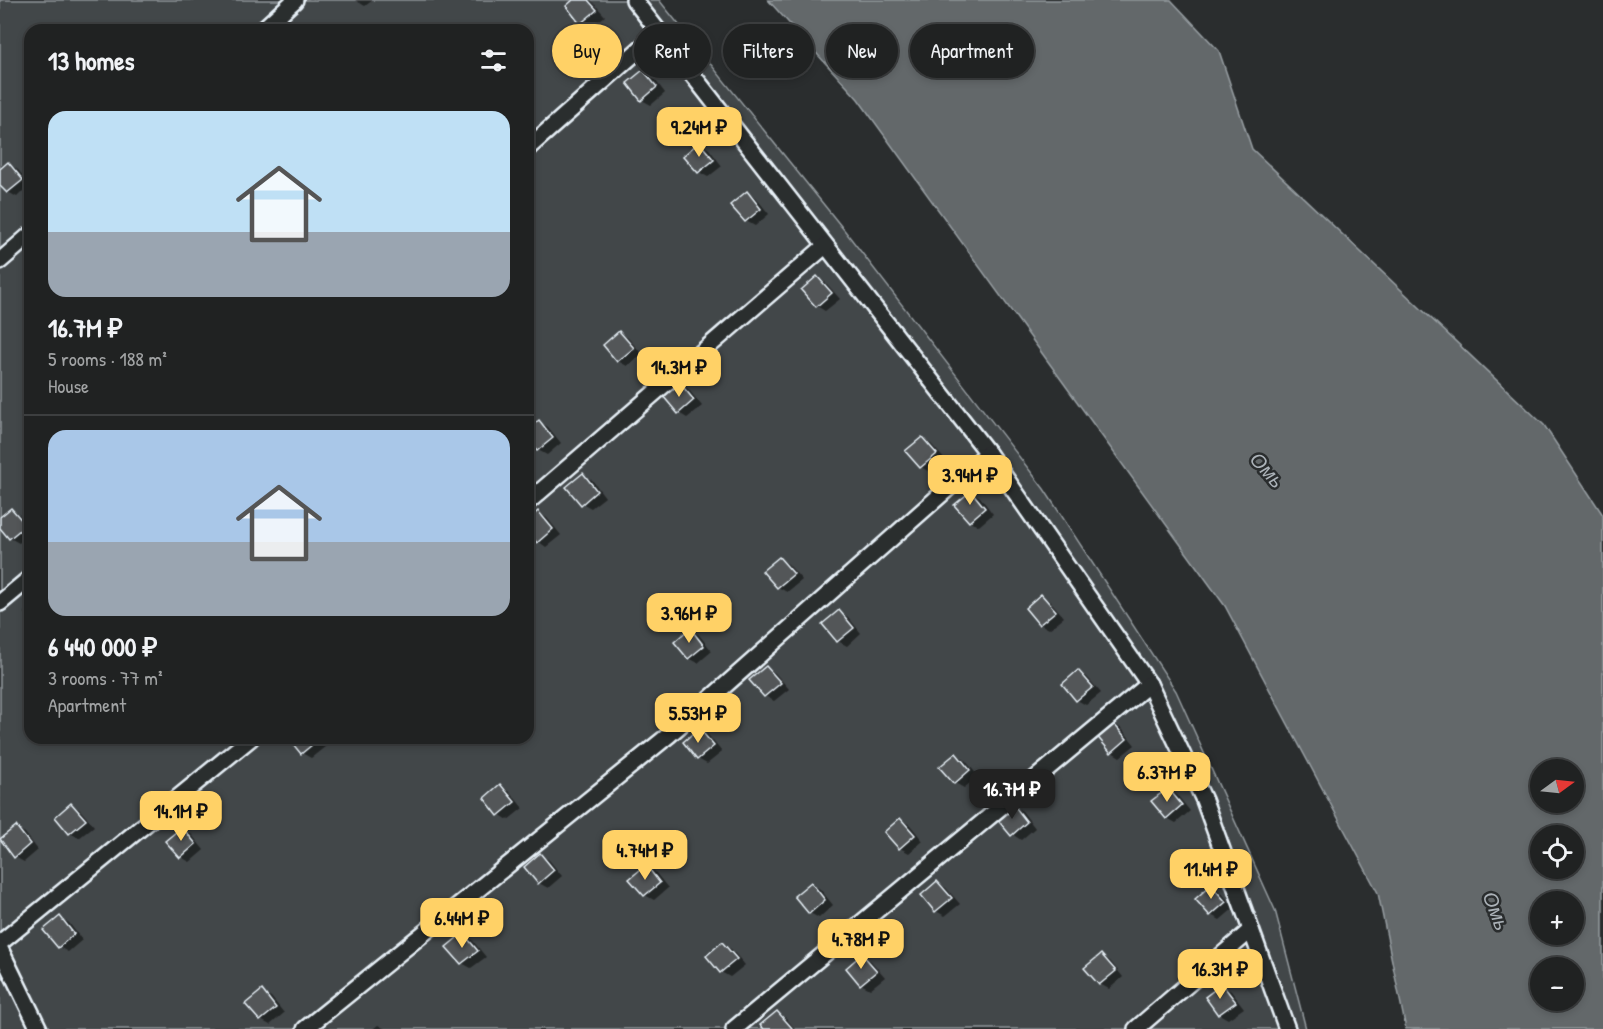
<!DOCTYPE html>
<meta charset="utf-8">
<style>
body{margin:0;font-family:"Patrick Hand",sans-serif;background:#282a2a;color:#f1f3f6;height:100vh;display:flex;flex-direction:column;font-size:22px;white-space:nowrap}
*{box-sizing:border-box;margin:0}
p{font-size:20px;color:#a2a4a5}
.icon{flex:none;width:33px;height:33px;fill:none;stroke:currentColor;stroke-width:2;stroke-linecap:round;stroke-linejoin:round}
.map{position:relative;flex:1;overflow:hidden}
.details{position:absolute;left:24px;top:24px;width:510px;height:720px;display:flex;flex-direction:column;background:#202222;border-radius:18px;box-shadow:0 3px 9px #0003,0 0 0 2px #3d3f40}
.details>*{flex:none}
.guide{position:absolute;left:552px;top:24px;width:570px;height:54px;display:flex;gap:12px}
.needle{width:39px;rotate:75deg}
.buttons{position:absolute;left:1530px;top:759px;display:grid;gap:12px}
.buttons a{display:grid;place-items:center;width:54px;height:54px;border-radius:50%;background:#202222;box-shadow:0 3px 9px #0003,0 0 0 2px #3d3f40;font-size:30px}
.price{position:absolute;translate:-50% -51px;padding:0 14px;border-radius:12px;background:#ffd166;color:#111;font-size:20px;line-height:39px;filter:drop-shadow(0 2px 3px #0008)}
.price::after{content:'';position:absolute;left:50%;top:36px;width:18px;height:14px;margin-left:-9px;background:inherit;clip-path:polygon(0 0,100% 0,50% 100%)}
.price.selected{background:#222;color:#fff}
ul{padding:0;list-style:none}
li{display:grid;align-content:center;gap:12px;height:318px;padding:0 24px}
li+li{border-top:2px solid #3d3f40}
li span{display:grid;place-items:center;height:186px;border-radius:18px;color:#555}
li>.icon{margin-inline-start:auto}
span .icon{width:108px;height:108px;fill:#fffc;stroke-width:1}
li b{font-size:26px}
h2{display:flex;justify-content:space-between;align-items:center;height:72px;padding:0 24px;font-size:26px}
.tag{padding:0 21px;border-radius:27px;background:#202222;box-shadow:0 3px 9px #0003,0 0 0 2px #3d3f40;font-size:21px;line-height:54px}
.tag.selected{background:#ffd166;color:#111}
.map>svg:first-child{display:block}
</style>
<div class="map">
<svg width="1603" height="1029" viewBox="0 0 1603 1029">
<rect width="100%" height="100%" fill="#2a2d2e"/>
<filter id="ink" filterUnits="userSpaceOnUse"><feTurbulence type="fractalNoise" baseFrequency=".0167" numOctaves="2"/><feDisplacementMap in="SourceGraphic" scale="12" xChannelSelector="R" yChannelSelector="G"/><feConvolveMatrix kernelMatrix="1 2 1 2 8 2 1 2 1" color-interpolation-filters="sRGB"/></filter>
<g filter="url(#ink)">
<!-- green -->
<path fill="#424648" stroke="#959ca0" stroke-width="1.5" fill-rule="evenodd" d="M 0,0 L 659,0 L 845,231 L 1044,489 L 1176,691 L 1275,910 L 1306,1029 L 0,1029 ZM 30,30 L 528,30 L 528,738 L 30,738 Z"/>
<!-- water -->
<path fill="#63686b" stroke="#989fa3" stroke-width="1.5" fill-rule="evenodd" d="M 768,0 L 1171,0 L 1219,51 L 1252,149 L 1544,425 L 1603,515 L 1603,1029 L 1406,1029 L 1378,893 L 1225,606 L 858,99 ZM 1540,770 L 1574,770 L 1574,802 L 1540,802 ZM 1540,836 L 1574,836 L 1574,868 L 1540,868 ZM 1540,902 L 1574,902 L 1574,934 L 1540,934 ZM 1540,968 L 1574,968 L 1574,1000 L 1540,1000 Z"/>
<!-- shadow -->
<g fill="#0007">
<polygon points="355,0 373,0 365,6"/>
<polygon points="576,0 591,0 605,16 590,28 581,23"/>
<polygon points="643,71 652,76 665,93 651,105 642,100"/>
<polygon points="700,144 709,149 722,166 708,177 699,172"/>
<polygon points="8,164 17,169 30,184 17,197 8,192 0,183 0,171"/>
<polygon points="747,193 756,198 769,214 755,226 746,221"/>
<polygon points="818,278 826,283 840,299 825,311 817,306"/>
<polygon points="619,333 628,338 642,354 627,366 618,361"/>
<polygon points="680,384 688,389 702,406 687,418 679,413"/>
<polygon points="539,422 548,427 561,443 547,455 538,450 528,438 528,431"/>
<polygon points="922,439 931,444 945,460 930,472 921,467"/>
<polygon points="583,475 592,480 605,497 591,508 582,503"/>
<polygon points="971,492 980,497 993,514 979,526 970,521"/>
<polygon points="11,510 20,515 30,527 30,534 19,543 10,538 0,526 0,519"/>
<polygon points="539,513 547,518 561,535 546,547 538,541 528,530 528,522"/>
<polygon points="779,559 788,564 802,580 787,592 778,587"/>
<polygon points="1041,596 1050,601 1064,617 1049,629 1040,624 1027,608"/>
<polygon points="30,607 30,619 24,612"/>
<polygon points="839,612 848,617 861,633 847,646 838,641"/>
<polygon points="690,630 699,635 712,651 698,663 689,658 676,642"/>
<polygon points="766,668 775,673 789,689 774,701 765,696"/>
<polygon points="1078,672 1087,677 1101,693 1086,705 1077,700 1064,684"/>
<polygon points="1113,723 1122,729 1135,745 1120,757 1112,752"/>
<polygon points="699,730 708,735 722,752 707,764 698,759"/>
<polygon points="290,738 319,738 326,746 311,758 302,753"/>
<polygon points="956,754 965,760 978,776 964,788 955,783 941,767"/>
<polygon points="501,786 509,791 523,808 508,820 499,814"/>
<polygon points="1168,789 1177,795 1190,811 1176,823 1167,818"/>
<polygon points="71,804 80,810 94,826 79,838 70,833"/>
<polygon points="1013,806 1022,811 1035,828 1021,840 1012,834"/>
<polygon points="901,820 910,825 923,841 909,853 900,848"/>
<polygon points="16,828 25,833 38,850 24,862 15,857 1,841"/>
<polygon points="182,828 191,834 204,850 190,862 181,857"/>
<polygon points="540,855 549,860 562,876 548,888 539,883"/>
<polygon points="646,867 655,872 668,888 654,900 645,895"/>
<polygon points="937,883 946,888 960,904 945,916 936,911 923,895"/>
<polygon points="811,884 820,889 833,905 819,918 810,913"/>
<polygon points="1212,887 1221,892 1234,908 1220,920 1211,915"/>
<polygon points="60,918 69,923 82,940 68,952 59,947"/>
<polygon points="463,935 472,940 486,957 471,968 462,963 449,947"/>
<polygon points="722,944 731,949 745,965 730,977 721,972 708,956"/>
<polygon points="862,956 871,961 885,977 870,989 861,984"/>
<polygon points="1101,956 1110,961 1123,977 1109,989 1100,984 1087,968"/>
<polygon points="1222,986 1231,991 1244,1008 1228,1019 1219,1014"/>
<polygon points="262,992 271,997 284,1013 270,1025 261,1020"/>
<polygon points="777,1013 786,1018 795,1029 766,1029"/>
<polygon points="378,1025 385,1029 373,1029"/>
</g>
<!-- building -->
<g fill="#535759" stroke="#e8f1f8" stroke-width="1.5">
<polygon points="573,0 588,0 597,10 580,24 566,6"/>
<polygon points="643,70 657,87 641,101 627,83"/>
<polygon points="699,142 714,160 698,173 683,156"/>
<polygon points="8,162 23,180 7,193 0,186 0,169"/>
<polygon points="747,191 761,209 745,222 730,205"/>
<polygon points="817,276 832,293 816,307 801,290"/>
<polygon points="619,331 634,348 617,362 603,345"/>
<polygon points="679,382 694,400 678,414 663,396"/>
<polygon points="539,420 553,438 537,451 528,441 528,429"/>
<polygon points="922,437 937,454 920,468 905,451"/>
<polygon points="583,473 597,491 581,505 566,487"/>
<polygon points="971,491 985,508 969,522 954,505"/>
<polygon points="11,508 26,525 9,539 0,528 0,517"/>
<polygon points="538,511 553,529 537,543 528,532 528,520"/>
<polygon points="779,557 794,574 777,588 762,571"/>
<polygon points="1041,594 1056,611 1039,625 1025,608"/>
<polygon points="839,610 854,628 837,642 822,624"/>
<polygon points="690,628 704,646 688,659 674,642"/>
<polygon points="766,666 781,683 764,697 749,680"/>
<polygon points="1078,670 1093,687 1076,701 1062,684"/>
<polygon points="1112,722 1127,739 1111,753 1096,735"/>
<polygon points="699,728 714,746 697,760 683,742"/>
<polygon points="288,738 316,738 318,740 301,754"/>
<polygon points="956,753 970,770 954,784 939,767"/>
<polygon points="500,784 515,802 498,816 484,798"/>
<polygon points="1168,788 1182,805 1166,819 1151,801"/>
<polygon points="71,803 86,820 69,834 55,817"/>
<polygon points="1013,804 1027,822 1011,836 996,818"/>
<polygon points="900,818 915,835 899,849 884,832"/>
<polygon points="16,826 30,844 14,858 0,839"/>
<polygon points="182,827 196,844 180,858 165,841"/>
<polygon points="540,853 554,870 538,884 524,867"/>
<polygon points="646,865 660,883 644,896 629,879"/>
<polygon points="937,881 952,898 935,912 921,895"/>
<polygon points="811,882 825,900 809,914 794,896"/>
<polygon points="1211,885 1226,902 1210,916 1195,899"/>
<polygon points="60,916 74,934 58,948 43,930"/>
<polygon points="463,933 478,951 461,964 446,947"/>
<polygon points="722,942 737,959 720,973 706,956"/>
<polygon points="862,954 877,971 860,985 846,968"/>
<polygon points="1101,954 1116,971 1099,985 1084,968"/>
<polygon points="1222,984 1236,1002 1218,1015 1205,997"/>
<polygon points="262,990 276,1008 260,1021 245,1004"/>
<polygon points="777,1011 792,1028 791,1029 764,1029 760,1025"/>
</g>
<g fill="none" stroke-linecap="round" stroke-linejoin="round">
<!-- service casing -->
<g stroke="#e8f1f8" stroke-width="20">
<g id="service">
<polyline points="634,0 988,453 1149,684 1204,800 1287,1029"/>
<polyline points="262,30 295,0"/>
<polyline points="528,148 659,32"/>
<polyline points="0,261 30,235"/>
<polyline points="528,502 825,246"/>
<polyline points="0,603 30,578"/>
<polyline points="0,943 251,738"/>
<polyline points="0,949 39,1029"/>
<polyline points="305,1029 669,735 988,453"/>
<polyline points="734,1029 1149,684"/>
<polyline points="1136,1029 1251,930"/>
</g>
</g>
<!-- service -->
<use href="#service" stroke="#2a2d2e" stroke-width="15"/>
</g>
</g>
<g text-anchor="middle" stroke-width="5" stroke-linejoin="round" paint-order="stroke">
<!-- water labels -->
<g font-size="20" font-style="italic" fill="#acb3b9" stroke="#2a2d2e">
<text transform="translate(1267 470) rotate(48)" y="7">Омь</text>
<text transform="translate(1496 911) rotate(69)" y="7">Омь</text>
</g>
</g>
</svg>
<div class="buttons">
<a><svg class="needle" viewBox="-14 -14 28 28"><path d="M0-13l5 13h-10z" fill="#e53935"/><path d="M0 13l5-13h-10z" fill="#a2a4a5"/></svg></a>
<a><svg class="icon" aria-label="locate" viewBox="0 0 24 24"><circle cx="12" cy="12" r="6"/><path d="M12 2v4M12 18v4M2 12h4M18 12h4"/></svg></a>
<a>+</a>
<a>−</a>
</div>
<b class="price" style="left:699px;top:158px">9.24M ₽</b>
<b class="price" style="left:679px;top:398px">14.3M ₽</b>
<b class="price" style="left:970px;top:506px">3.94M ₽</b>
<b class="price" style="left:689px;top:644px">3.96M ₽</b>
<b class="price" style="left:698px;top:744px">5.53M ₽</b>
<b class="price" style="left:1167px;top:803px">6.37M ₽</b>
<b class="price selected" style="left:1012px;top:820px">16.7M ₽</b>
<b class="price" style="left:181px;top:842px">14.1M ₽</b>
<b class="price" style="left:645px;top:881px">4.74M ₽</b>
<b class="price" style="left:1211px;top:900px">11.4M ₽</b>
<b class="price" style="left:462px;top:949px">6.44M ₽</b>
<b class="price" style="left:861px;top:970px">4.78M ₽</b>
<b class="price" style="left:1220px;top:1000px">16.3M ₽</b>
<div class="guide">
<a class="tag selected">Buy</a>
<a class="tag">Rent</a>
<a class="tag">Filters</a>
<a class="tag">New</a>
<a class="tag">Apartment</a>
</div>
<section class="details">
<h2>13 homes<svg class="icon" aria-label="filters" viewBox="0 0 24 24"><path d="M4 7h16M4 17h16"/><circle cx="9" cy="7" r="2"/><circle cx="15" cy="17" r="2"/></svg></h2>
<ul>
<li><span style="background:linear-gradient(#bfe0f5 65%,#9aa5b1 0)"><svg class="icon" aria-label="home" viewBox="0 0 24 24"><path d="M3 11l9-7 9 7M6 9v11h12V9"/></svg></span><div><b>16.7M ₽</b><p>5 rooms · 188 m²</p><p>House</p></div></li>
<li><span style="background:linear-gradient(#a9c7e8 60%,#9aa5b1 0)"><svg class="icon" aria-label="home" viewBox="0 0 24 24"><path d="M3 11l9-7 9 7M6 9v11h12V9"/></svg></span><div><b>6 440 000 ₽</b><p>3 rooms · 77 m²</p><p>Apartment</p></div></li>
</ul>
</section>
</div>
